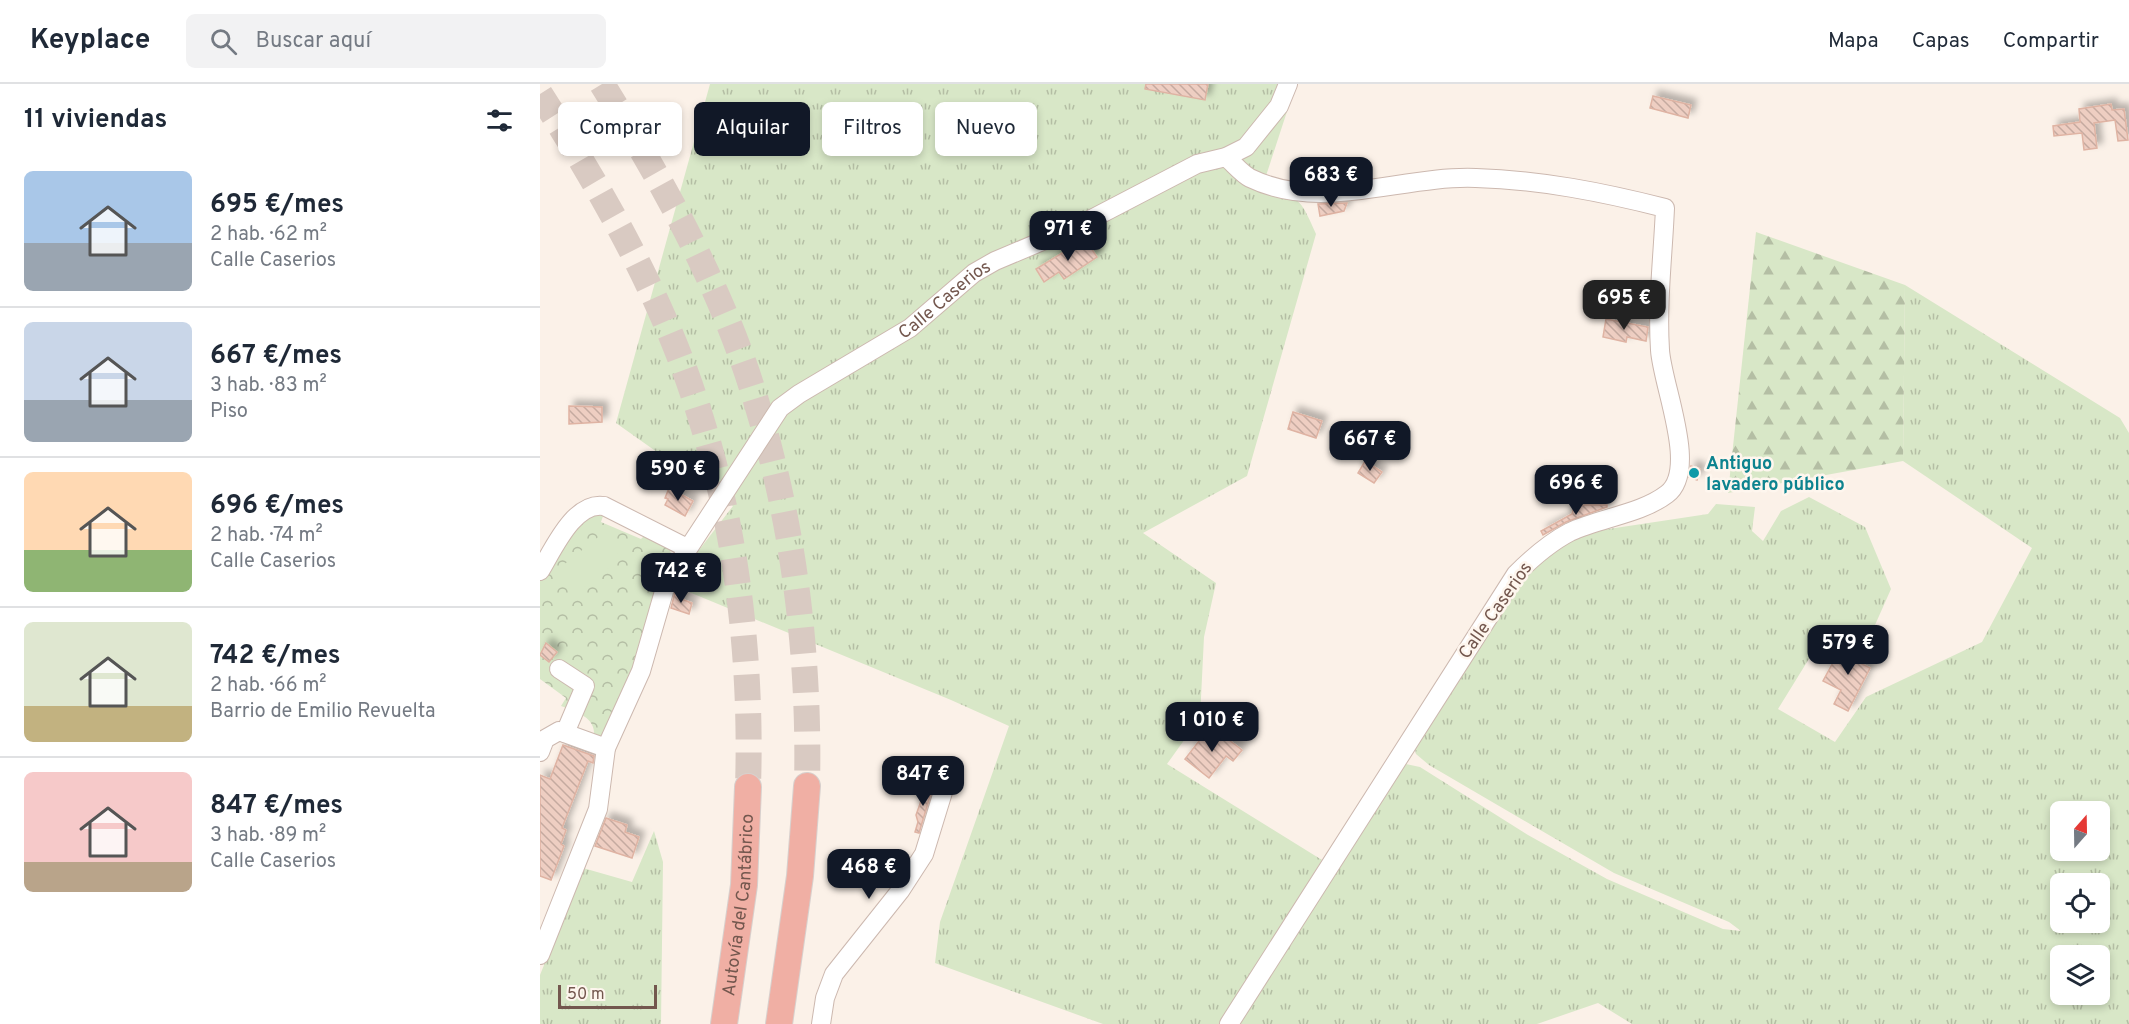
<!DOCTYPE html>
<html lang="es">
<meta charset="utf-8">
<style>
body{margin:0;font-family:Overpass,sans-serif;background:#f2f2f3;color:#1f2937;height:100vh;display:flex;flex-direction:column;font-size:22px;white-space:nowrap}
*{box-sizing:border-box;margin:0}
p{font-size:20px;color:#747a83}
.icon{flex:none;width:33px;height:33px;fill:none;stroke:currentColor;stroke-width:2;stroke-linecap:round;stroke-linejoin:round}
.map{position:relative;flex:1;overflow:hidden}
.details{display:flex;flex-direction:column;background:#fff;width:540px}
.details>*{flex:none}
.guide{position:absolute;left:18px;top:18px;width:570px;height:54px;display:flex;gap:12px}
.needle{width:39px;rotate:20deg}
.buttons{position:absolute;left:1510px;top:717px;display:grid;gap:12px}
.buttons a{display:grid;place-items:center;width:60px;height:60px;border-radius:9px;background:#fff;box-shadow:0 3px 9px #0003;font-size:30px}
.scale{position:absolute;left:18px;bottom:15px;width:99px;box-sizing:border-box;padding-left:6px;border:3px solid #73574e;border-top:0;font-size:16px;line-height:21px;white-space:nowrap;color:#73574e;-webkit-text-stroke:4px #fef6ee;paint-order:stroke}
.price{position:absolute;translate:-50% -51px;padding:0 14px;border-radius:12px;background:#111827;color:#fff;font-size:20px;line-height:39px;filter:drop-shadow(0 2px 3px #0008)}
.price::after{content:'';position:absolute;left:50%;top:36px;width:18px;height:14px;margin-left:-9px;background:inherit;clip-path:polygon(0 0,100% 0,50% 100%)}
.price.selected{background:#222;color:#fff}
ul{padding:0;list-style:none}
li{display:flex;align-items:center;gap:18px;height:150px;padding:0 24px}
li+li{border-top:2px solid #e0e1e3}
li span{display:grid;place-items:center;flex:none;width:168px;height:120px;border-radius:9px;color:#555}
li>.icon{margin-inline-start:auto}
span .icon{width:72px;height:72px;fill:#fffc;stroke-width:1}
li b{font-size:26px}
h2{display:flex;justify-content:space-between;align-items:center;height:72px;padding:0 24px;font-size:26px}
.pill{padding:0 21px;border-radius:9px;background:#fff;box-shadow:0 3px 9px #0003;font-size:21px;line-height:54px}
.pill.selected{background:#111827;color:#fff}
header{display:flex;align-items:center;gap:36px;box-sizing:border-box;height:84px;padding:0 30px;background:#fff;border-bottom:2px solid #e0e1e3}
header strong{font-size:28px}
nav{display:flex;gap:33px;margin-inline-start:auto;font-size:21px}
.search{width:420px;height:54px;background:#f2f2f3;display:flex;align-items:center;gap:15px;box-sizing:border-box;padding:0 21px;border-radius:9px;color:#747a83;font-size:22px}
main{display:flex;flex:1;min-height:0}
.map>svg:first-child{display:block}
</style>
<header>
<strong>Keyplace</strong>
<div class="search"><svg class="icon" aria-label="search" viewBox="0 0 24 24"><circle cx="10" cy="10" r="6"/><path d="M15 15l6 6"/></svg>Buscar aquí</div>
<nav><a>Mapa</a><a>Capas</a><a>Compartir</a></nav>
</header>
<main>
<section class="details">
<h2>11 viviendas<svg class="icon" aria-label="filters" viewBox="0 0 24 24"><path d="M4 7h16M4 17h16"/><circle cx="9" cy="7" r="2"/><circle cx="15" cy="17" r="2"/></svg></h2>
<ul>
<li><span style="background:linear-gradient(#a9c7e8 60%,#9aa5b1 0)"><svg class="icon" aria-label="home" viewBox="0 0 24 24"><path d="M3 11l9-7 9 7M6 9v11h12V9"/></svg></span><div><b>695 €/mes</b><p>2 hab. · 62 m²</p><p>Calle Caserios</p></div></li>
<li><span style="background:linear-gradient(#c9d6e8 65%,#9aa5b1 0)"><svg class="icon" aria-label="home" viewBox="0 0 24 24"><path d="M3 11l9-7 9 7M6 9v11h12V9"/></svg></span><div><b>667 €/mes</b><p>3 hab. · 83 m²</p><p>Piso</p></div></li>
<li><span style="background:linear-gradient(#ffd9b3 65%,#8fb573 0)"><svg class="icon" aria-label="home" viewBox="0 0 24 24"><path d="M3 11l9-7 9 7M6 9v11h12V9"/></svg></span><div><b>696 €/mes</b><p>2 hab. · 74 m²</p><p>Calle Caserios</p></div></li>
<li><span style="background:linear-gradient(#dfe7d0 70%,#c2b280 0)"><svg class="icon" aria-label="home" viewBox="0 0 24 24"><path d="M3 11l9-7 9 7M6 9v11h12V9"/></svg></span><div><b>742 €/mes</b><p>2 hab. · 66 m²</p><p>Barrio de Emilio Revuelta</p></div></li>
<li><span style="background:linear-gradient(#f6c9c9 75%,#b9a48a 0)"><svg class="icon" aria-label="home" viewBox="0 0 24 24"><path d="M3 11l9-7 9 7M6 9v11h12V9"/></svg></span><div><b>847 €/mes</b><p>3 hab. · 89 m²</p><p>Calle Caserios</p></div></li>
</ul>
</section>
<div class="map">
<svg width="1589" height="940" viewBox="0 0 1589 940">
<defs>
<pattern id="grass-tufts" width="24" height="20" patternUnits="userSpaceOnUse" patternTransform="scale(1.5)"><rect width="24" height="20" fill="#d8e7c7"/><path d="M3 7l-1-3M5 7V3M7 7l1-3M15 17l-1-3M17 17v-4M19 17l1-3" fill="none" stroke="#b4bea4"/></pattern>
<pattern id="forest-firs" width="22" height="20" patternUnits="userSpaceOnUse" patternTransform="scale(1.5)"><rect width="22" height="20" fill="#d8e7c7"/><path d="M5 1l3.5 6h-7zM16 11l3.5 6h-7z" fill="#b4bea4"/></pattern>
<pattern id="park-crowns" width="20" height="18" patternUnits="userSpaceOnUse" patternTransform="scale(1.5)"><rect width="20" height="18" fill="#d8e7c7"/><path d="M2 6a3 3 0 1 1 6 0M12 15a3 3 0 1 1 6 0" fill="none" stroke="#b4bea4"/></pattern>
<pattern id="building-back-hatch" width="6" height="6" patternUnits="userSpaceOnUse" patternTransform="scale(1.5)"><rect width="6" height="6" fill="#eecec2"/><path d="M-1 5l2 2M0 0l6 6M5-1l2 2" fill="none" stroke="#c5aaa0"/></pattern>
<filter id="shadow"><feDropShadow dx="5.5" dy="-5.5" stdDeviation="3" flood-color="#0004"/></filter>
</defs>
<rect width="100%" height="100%" fill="#fbf1e8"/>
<!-- grass -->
<g fill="url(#grass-tufts)" fill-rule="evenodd">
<path d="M 170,0 L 756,0 L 722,104 C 761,114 760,114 776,150 L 707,392 L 603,449 L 676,499 L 664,553 L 660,634 L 627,680 L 782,776 L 679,940 L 563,940 L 395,879 L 400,838 L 469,642 L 411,616 L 132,501 L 193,422 L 76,339 Z"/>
<path d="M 1365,201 L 1580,334 L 1589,349 L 1589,940 L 1092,940 L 1058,919 L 997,940 L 696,940 L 861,679 L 880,683 L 988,751 L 1067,795 L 1183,845 L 1201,847 L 1189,838 L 1074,789 L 889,681 L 876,670 L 874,660 L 981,490 L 1042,449 L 1168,430 L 1176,420 L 1215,423 L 1212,447 L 1223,457 L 1241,427 L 1269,413 L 1325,443 L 1351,505 L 1327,559 L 1288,544 L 1238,625 L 1295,658 L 1326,613 L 1442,558 L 1492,464 L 1363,377 ZM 1521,728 L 1560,728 L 1560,766 L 1521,766 ZM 1521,800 L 1560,800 L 1560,838 L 1521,838 ZM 1521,872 L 1560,872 L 1560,910 L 1521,910 Z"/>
<polygon points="114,747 123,778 121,940 0,940 0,891 43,784 92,798"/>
</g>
<!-- forest -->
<polygon fill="url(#forest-firs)" points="1216,148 1365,201 1363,377 1188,409"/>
<!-- park -->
<path fill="url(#park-crowns)" d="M 64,429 L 61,438 L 101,455 L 105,451 L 129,463 L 132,473 L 116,500 L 94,583 L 63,654 L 54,652 C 56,633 36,628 21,622 L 26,614 L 0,595 L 0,497 L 43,432 Z"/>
<!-- pitch -->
<polygon fill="#d8e7c7" points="62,450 81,474 35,510 16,487"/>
<!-- building -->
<g fill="url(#building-back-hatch)" stroke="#dfb3a3" stroke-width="1.5" filter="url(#shadow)">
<polygon points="606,0 668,0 665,16 605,5"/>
<polygon points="1113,12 1151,21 1148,34 1110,24"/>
<polygon points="1571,20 1572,26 1584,25 1588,56 1578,57 1575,36 1554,39 1557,64 1544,66 1542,49 1514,52 1513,42 1540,38 1539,25"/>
<polygon points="807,119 804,127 780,132 778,120"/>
<polygon points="545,155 557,173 524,195 519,188 504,198 496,185"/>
<polygon points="1066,235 1108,243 1106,257 1087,253 1086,258 1063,253"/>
<polygon points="29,322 62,323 62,338 29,340"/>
<polygon points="753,328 782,337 776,354 748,345"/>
<polygon points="825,377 842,388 834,399 818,389"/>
<polygon points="1151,382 1160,385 1157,396 1149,393"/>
<polygon points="129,404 153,417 145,432 125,421 128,415 125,414"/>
<polygon points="1042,421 1067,421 1067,423 1026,438 1003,451 1001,447 1032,430 1033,426"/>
<polygon points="135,508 142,510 141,515 152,519 149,530 131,524"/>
<polygon points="1315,557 1326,563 1318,578 1330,584 1308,627 1294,620 1301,606 1283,597 1296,573 1305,578"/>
<polygon points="6,559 17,568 9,578 0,571"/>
<polygon points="676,646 702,666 693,677 686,672 669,694 645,675 666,648 671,652"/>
<polygon points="23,661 54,672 53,679 48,677 22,744 26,746 21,760 24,762 11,796 0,792 0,691 10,695"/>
<polygon points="387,700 393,702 379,749 375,748 378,738 376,731"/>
<polygon points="66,734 87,741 85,748 99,753 92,774 55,762"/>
</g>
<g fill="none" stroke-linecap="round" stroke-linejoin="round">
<!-- highway-tunnel -->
<g stroke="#d9cac2" stroke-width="26" stroke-dasharray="26 13" stroke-linecap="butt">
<path d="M 62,0 C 120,93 179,199 212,304 C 253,433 270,567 267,702"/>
<path d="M 0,10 C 62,107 122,212 157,322 C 197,445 212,574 208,703"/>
</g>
<!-- minor casing -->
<g stroke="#ccb8af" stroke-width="20">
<g id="minor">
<path d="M 686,73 C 694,80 702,90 710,94 C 782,129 861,91 936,94 C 1001,96 1062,108 1125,124 C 1123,171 1117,219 1120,266 C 1122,301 1159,386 1127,410 C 1101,430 1059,434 1030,448 C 1009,459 992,474 976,490 L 689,940"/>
<path d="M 0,487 C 13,466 34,417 64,422 L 147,464"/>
<polyline points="19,585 45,602 25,649"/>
<polyline points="0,668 5,655 19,647 66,664"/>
<path id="s1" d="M 0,871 L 58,725 L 66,664 L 101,587 L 127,497 L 240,324 L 259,310 L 370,244 L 434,189 L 455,177 L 538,142 L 657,80 L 686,73 L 706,63 L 739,22 L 748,0"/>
<polyline points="281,940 285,914 294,890 360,807 384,770 407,695"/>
</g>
</g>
<!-- highway casing -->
<g stroke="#d8d0cd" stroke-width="28">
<g id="highway">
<path id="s2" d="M 184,940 L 204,801 L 208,703"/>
<polyline points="239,940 260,792 267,702"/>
</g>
</g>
<!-- minor -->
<use href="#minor" stroke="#fff" stroke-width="18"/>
<!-- highway -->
<use href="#highway" stroke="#f0afa4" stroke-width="26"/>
</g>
<!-- markers -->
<circle fill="#0f9aa8" stroke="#fef6ee" stroke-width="2" cx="1154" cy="389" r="6"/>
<g text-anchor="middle" stroke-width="5" stroke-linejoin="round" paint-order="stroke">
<!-- street labels -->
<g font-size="18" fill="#73574e" stroke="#fef6ee">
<text dy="6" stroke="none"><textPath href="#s1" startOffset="801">Calle Caserios</textPath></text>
<text transform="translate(955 526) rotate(-55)" y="6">Calle Caserios</text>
<text dy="6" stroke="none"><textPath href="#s2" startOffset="120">Autovía del Cantábrico</textPath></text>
</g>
<!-- culture labels -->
<g font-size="18" font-weight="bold" fill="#0d838f" stroke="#fef6ee" text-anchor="start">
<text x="1166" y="385">Antiguo<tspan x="1166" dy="21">lavadero público</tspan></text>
</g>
</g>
</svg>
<div class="buttons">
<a><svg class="needle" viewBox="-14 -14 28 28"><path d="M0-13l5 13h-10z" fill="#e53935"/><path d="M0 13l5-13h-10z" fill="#747a83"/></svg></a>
<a><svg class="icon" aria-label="locate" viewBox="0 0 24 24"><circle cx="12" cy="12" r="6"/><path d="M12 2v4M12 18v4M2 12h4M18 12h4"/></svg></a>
<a><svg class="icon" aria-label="layers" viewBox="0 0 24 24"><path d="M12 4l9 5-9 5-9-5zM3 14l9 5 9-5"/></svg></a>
</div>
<div class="scale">50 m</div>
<b class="price" style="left:791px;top:124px">683 €</b>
<b class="price" style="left:528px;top:178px">971 €</b>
<b class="price selected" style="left:1084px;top:247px">695 €</b>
<b class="price" style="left:830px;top:388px">667 €</b>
<b class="price" style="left:138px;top:418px">590 €</b>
<b class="price" style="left:1036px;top:432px">696 €</b>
<b class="price" style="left:141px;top:520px">742 €</b>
<b class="price" style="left:1308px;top:592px">579 €</b>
<b class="price" style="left:672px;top:669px">1 010 €</b>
<b class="price" style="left:383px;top:723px">847 €</b>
<b class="price" style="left:329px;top:816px">468 €</b>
<div class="guide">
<a class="pill">Comprar</a>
<a class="pill selected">Alquilar</a>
<a class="pill">Filtros</a>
<a class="pill">Nuevo</a>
</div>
</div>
</main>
